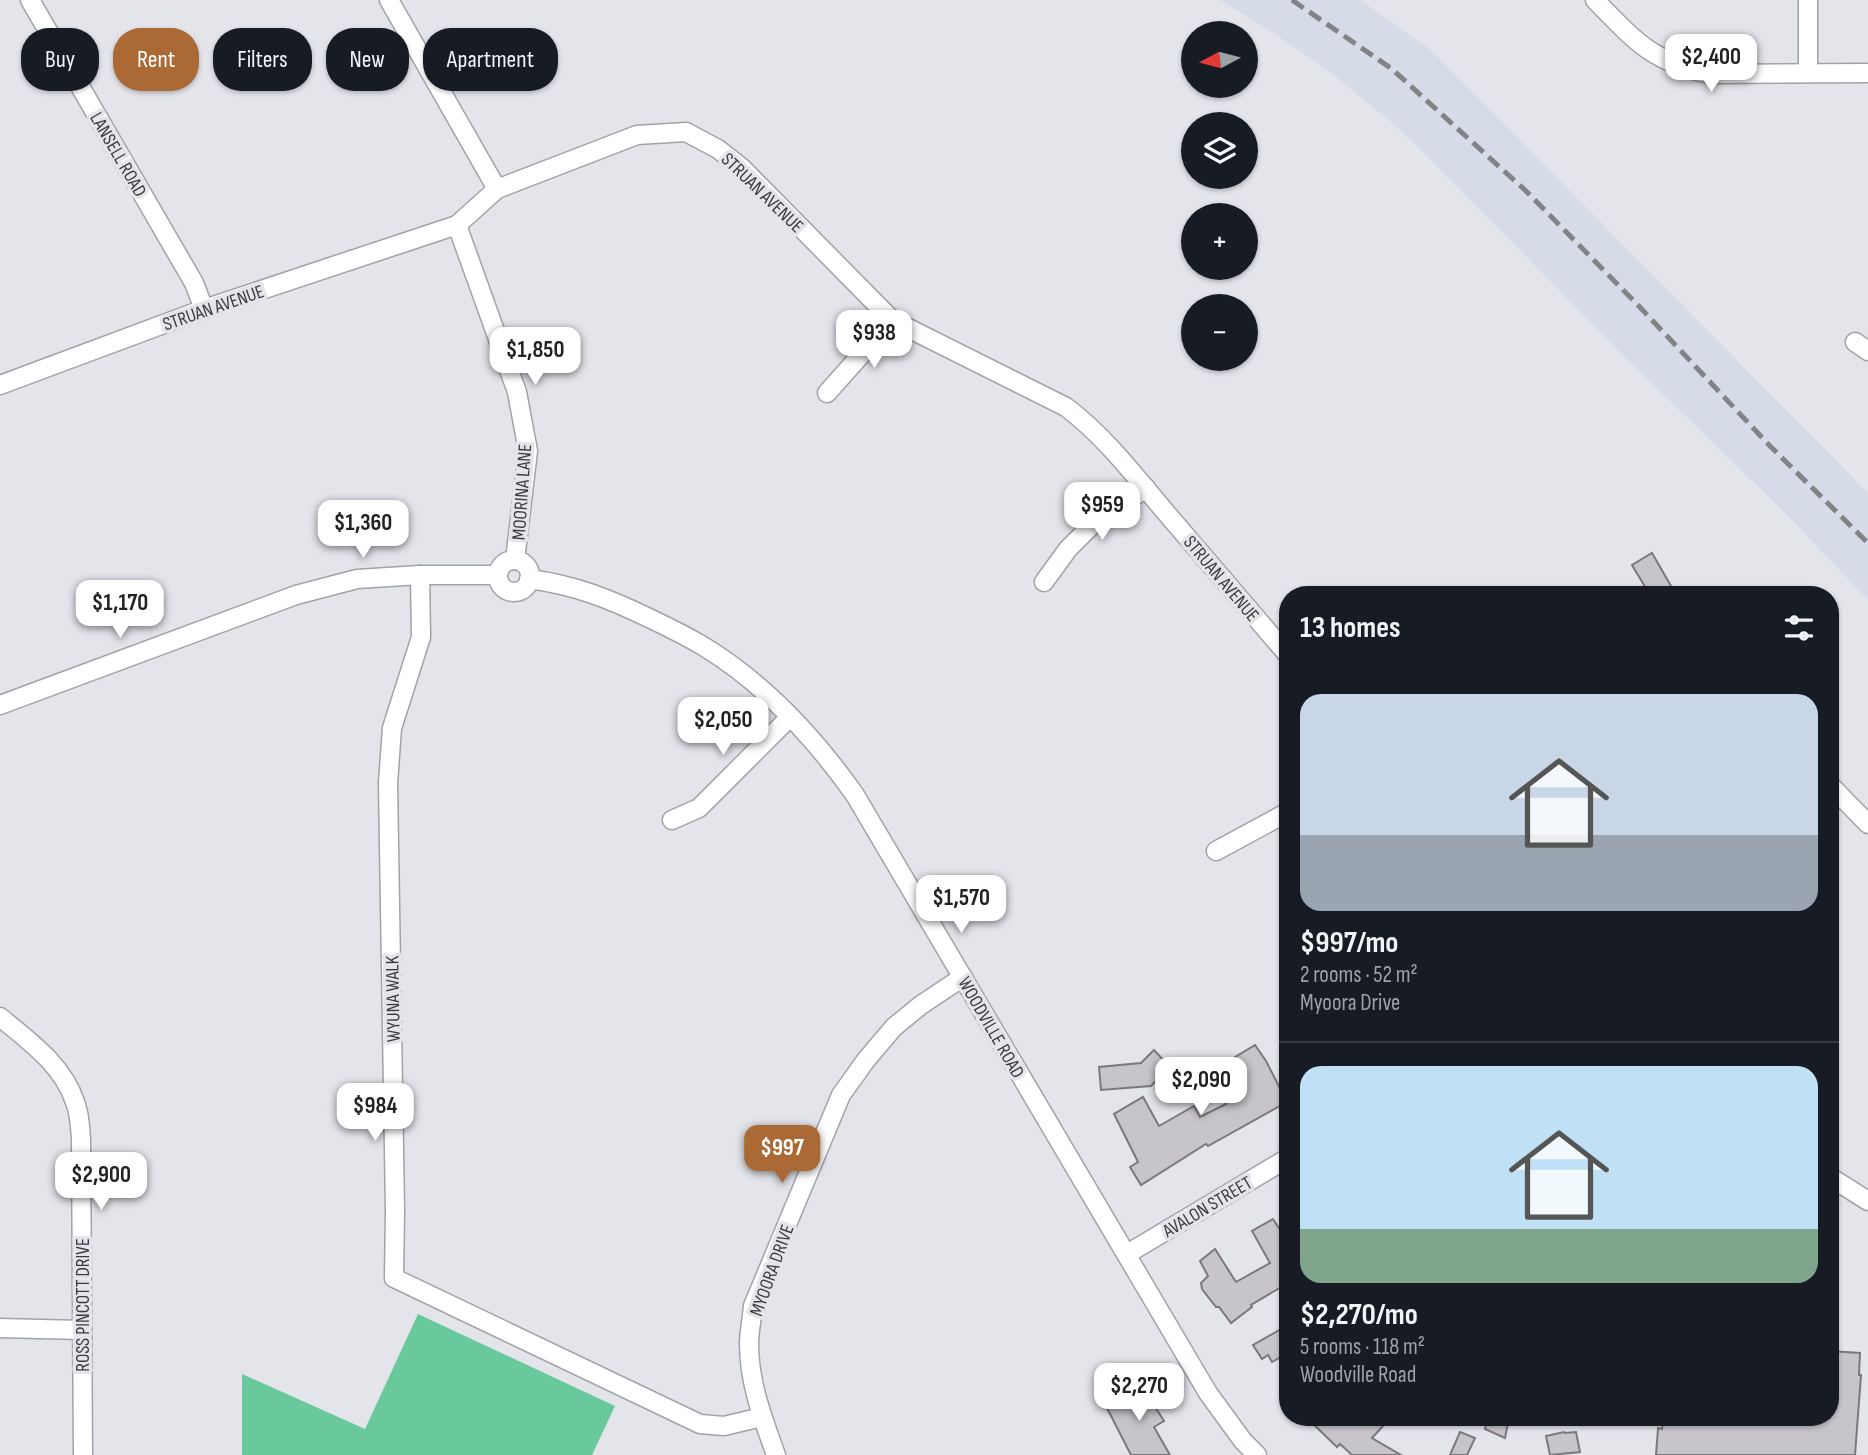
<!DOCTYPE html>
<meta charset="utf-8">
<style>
body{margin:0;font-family:"Sofia Sans Condensed",sans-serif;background:#20242c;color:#f1f3f6;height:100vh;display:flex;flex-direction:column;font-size:26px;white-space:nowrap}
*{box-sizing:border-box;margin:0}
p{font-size:23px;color:#9ea1a6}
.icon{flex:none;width:38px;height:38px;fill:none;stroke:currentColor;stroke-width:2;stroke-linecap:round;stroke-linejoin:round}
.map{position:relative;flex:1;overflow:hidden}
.panel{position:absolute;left:1279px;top:586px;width:560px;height:840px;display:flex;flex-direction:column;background:#171b24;border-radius:28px;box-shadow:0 2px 5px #0004}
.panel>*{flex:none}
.hud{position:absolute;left:21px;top:28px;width:665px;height:63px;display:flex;gap:14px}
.needle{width:46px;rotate:263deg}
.controls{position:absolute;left:1181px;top:21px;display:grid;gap:14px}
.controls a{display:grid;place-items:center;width:77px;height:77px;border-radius:50%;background:#171b24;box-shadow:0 2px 5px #0004;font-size:35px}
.price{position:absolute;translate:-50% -60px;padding:0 16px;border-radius:14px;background:#fff;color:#222;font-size:23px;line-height:46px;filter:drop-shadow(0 2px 4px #0008)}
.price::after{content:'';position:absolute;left:50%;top:42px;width:21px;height:16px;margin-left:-10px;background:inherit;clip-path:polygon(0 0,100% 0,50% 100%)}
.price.active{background:#ab6935;color:#fff}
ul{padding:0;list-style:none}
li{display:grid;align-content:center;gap:14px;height:371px;padding:0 21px}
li+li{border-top:2px solid #363941}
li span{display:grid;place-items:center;height:217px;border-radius:21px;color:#555}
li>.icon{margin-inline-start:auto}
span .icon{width:126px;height:126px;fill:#fffc;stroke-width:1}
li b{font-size:30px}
h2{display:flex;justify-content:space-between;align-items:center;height:84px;padding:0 21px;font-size:30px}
.chip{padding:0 24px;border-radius:28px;background:#171b24;box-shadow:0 2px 5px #0004;font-size:24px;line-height:63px}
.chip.active{background:#ab6935;color:#fff}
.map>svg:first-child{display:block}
</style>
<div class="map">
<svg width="1868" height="1455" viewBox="0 0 1868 1455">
<rect width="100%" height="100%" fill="#e3e5eb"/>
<!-- built -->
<polygon fill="#d5dbe7" points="1220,0 1360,0 1431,50 1868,493 1868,600 1789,517 1629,361 1420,149 1390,121 1330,72 1269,30"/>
<!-- green -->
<polygon fill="#6ac99c" points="418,1314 615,1406 592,1455 242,1455 242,1374 365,1429"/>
<!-- building -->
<g fill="#c7c5ca" stroke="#7b797e" stroke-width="2">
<polygon points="1652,553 1671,586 1656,595 1650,595 1632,565"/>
<polygon points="1255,1045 1266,1061 1287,1102 1208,1146 1206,1144 1141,1185 1130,1167 1138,1162 1114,1114 1143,1097 1159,1126 1194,1106 1200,1117 1226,1104 1212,1080 1230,1068 1227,1062"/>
<polygon points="1154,1050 1170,1067 1151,1086 1101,1090 1099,1067 1141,1063"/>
<polygon points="1273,1219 1288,1242 1288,1283 1251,1305 1252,1307 1231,1323 1219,1307 1216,1307 1202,1289 1201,1283 1208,1276 1200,1261 1215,1249 1236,1282 1270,1263 1252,1231"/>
<polygon points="1288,1325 1288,1353 1272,1362 1268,1355 1262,1359 1253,1345"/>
<polygon points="1830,1351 1860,1353 1859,1375 1861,1375 1855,1455 1656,1455 1658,1428 1662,1429 1663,1418 1830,1418"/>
<polygon points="1147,1383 1155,1396 1150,1399 1164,1421 1154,1427 1170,1455 1131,1455 1107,1408"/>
<polygon points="1307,1418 1375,1418 1383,1426 1372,1438 1401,1455 1352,1455 1340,1444 1337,1447"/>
<polygon points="1488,1418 1509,1418 1505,1438 1485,1429"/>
<polygon points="1460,1432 1475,1438 1467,1455 1450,1455"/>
<polygon points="1564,1432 1565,1433 1576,1432 1580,1452 1550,1455 1546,1436"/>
</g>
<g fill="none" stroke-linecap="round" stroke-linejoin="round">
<!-- minor casing -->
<g stroke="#a0a3a8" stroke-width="21">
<g id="minor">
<polyline points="30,0 194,283 204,309"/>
<polyline points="389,0 497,189"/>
<path d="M 1595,0 C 1635,41 1652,62 1710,74 L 1868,73"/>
<polyline points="1808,0 1808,73"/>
<polyline points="457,225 517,392 528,451 515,560"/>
<polyline points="1855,342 1868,351"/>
<path d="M 0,385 L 204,309 L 457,225 L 497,189 L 637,135 L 686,132 L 718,149 L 742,168 L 892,320 L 1066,407 C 1103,435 1132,472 1162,508 C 1204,557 1246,606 1288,655"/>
<polyline points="827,393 892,320"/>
<circle cx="514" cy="576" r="16"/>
<polyline points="420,575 421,637 392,728 388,783 395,1211 394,1278 700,1424 724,1426 762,1417"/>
<path d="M 529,579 C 575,585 610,599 651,619 C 668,627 686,636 703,646 C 764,683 814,737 855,795 L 1208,1393 L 1243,1441 L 1257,1455"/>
<polyline points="1044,582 1068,549 1092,525 1146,488"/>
<polyline points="0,705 296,595 357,579 420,575 498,575"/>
<polyline points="1830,785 1868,824"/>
<polyline points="672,820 699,808 790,717"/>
<polyline points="1216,851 1288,812"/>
<path d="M 0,1017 C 29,1041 63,1065 75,1102 C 80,1114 80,1127 81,1139 L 83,1455"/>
<polyline points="1830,1177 1868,1201"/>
<polyline points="1127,1254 1288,1158"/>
<polyline points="0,1328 82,1330"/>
<path d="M 776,1455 C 763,1419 749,1383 749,1344 C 749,1332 752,1319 753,1306 L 841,1095 L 866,1060 L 894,1027 L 921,1005 L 963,977"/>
</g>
</g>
<!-- minor -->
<use href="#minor" stroke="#fff" stroke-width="18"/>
<!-- rail -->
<polyline stroke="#818386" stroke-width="5" stroke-dasharray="14 7" stroke-linecap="butt" points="1292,0 1392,69 1526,191 1636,303 1770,446 1868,543"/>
</g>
<g text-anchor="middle" stroke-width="7" stroke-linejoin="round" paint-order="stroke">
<!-- street labels -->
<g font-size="19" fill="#3a3b3d" stroke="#e3e5eb">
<text transform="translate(119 154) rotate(60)" y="7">LANSELL ROAD</text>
<text transform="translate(763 192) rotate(44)" y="7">STRUAN AVENUE</text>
<text transform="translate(213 307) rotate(-19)" y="7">STRUAN AVENUE</text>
<text transform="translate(521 492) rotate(-86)" y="7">MOORINA LANE</text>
<text transform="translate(1222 578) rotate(50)" y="7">STRUAN AVENUE</text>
<text transform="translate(392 999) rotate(-91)" y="7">WYUNA WALK</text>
<text transform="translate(992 1027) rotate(60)" y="7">WOODVILLE ROAD</text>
<text transform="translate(1207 1206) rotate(-31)" y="7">AVALON STREET</text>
<text transform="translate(771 1270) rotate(-70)" y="7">MYOORA DRIVE</text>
<text transform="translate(82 1305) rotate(-90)" y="7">ROSS PINCOTT DRIVE</text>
</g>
</g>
</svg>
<div class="controls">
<a><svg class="needle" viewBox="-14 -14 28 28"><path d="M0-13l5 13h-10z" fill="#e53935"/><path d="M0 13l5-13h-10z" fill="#9ea1a6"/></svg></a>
<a><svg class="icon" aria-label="layers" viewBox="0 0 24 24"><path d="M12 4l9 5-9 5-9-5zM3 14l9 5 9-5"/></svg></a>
<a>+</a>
<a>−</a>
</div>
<b class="price" style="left:1711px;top:94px">$2,400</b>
<b class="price" style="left:874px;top:370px">$938</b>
<b class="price" style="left:535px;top:387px">$1,850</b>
<b class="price" style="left:1102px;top:542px">$959</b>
<b class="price" style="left:363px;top:560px">$1,360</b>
<b class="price" style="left:120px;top:640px">$1,170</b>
<b class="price" style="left:723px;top:757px">$2,050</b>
<b class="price" style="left:961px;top:935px">$1,570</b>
<b class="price" style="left:1201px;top:1117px">$2,090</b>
<b class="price" style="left:375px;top:1143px">$984</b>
<b class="price active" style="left:782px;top:1185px">$997</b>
<b class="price" style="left:101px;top:1212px">$2,900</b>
<b class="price" style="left:1139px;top:1423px">$2,270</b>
<div class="hud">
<a class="chip">Buy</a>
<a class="chip active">Rent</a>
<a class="chip">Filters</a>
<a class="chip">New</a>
<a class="chip">Apartment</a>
</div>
<section class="panel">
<h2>13 homes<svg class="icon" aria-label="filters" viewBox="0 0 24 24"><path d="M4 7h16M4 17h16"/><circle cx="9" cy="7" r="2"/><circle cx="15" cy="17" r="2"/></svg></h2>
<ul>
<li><span style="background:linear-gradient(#c9d6e8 65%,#9aa5b1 0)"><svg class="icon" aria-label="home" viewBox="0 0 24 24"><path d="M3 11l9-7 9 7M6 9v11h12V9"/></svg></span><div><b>$997/mo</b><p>2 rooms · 52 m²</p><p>Myoora Drive</p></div></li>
<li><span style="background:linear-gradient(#bfe0f5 75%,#7fa58c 0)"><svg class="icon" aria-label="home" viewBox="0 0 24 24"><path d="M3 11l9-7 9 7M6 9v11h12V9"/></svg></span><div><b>$2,270/mo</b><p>5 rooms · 118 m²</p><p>Woodville Road</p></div></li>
</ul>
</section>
</div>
